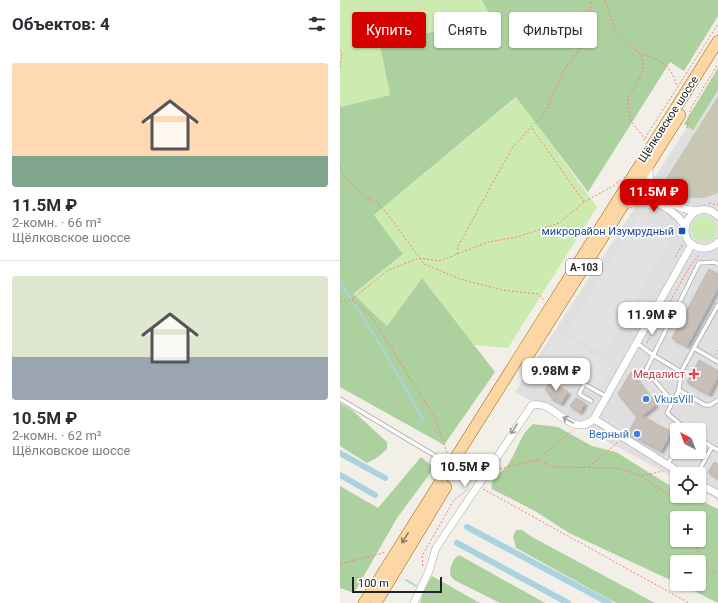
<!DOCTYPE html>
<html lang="ru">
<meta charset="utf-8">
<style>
body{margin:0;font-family:Roboto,sans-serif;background:#f2f2f3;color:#2b2b33;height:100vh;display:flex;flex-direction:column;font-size:15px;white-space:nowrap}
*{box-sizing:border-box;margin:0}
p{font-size:13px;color:#7c7c81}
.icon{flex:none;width:22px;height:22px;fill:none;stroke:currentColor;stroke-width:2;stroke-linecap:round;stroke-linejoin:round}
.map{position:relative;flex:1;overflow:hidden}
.drawer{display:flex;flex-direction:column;background:#fff;width:340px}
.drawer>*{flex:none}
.hud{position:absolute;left:12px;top:12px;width:306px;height:36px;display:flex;gap:8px}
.needle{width:26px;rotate:318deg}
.tools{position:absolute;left:330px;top:423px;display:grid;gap:8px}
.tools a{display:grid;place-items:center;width:36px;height:36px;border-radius:4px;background:#fff;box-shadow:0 1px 3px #0004;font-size:20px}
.scale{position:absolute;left:12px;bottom:10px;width:90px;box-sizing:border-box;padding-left:4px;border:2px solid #222;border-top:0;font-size:11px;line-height:14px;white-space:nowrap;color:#222;-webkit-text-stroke:3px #fff;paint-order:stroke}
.price{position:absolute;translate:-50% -34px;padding:0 9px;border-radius:8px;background:#fff;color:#222;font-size:13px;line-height:26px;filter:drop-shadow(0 1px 2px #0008)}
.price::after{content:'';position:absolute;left:50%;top:24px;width:12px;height:9px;margin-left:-6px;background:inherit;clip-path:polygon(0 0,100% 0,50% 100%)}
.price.selected{background:#d40000;color:#fff}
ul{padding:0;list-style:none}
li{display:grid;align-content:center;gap:8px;height:212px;padding:0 12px}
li+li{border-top:1px solid #e1e1e2}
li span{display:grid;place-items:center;height:124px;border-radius:4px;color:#555}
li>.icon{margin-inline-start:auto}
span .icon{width:72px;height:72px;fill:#fffc;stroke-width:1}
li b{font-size:17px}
h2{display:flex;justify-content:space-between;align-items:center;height:48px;padding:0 12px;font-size:17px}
.pill{padding:0 14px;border-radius:4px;background:#fff;box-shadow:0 1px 3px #0004;font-size:14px;line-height:36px}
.pill.selected{background:#d40000;color:#fff}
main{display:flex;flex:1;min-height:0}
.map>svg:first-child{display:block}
</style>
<main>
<section class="drawer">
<h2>Объектов: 4<svg class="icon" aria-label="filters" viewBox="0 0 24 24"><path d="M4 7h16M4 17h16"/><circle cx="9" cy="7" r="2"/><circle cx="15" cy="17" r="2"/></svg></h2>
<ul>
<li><span style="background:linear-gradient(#ffd9b3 75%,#7fa58c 0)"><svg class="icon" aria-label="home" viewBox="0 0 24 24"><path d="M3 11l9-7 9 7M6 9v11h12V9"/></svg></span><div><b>11.5M ₽</b><p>2-комн. · 66 m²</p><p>Щёлковское шоссе</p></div></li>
<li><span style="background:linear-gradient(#dfe7d0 65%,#9aa5b1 0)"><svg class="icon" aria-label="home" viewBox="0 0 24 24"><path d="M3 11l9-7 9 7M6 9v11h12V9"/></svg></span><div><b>10.5M ₽</b><p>2-комн. · 62 m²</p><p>Щёлковское шоссе</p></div></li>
</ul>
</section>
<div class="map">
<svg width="378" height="603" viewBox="0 0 378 603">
<defs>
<filter id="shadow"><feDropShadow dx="2.5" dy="2.5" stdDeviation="1" flood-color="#0004"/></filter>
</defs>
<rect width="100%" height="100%" fill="#f2efe9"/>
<!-- residential -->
<path fill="#e0dfdf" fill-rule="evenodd" d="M 378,80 L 378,500 L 359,490 L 359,474 L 337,474 L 337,479 L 175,392 ZM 337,430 L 359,430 L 359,452 L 337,452 Z"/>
<!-- construction -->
<polygon fill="#c7c7b4" points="378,96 378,193 364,198 349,198 322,185"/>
<!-- grass -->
<g fill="#cdebb0">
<polygon points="0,0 142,0 151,17 40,45 50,95 0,107"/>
<polygon points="177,97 257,207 168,348 134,345 82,278 47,326 13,294 63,254 34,215"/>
<circle cx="364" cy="229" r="13"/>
</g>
<!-- forest -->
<g fill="#add19e" fill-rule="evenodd">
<polygon points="142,0 378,0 378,16 344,71 330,62 248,192 176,97 34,215 63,254 13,294 47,326 82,278 155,372 104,445 0,387 0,107 50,95 40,45 151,17"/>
<polygon points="378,68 378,90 353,130 344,124"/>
<polygon points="0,403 12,410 47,442 47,449 38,457 27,463 0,446"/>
<path d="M 193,424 L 218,427 L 252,446 L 276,452 L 337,490 L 337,496 L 351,496 L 378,509 L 378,603 L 340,584 L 359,584 L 359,562 L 337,562 L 337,583 L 229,533 L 195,511 L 152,489 C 150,478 158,476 164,469 C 177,456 178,436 193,424 ZM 337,518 L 359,518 L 359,540 L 337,540 Z"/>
<polygon points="81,457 94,468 57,518 14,593 0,588 0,486 38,508"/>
<polygon points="176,530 182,530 192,537 315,603 276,603 176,548 173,536"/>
<path d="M 119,555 L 205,603 L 160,603 L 114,580 L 110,575 C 110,568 112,559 119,555 Z"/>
<polygon points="92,576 140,603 80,603 83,592"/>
</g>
<!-- parking -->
<g fill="#e2e2e2">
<polygon points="300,214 322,231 328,243 265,355 227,332"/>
<polygon points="217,331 272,366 257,396 207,368 205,370 198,366"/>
</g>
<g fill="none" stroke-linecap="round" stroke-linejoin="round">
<!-- stream -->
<g stroke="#aad3df" stroke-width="2">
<polyline points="0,282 45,352 83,419 77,425"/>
<polyline points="66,580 76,586"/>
<polyline points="85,592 92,596"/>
</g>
<!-- canal -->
<g stroke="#aad3df" stroke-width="6">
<polyline points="0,453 45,478"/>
<polyline points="0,475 35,495"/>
<polyline points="127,527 269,603"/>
<polyline points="117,543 228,603"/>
</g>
</g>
<!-- building -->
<g fill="#c7bfb8" stroke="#c4b6ab" filter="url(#shadow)">
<polygon points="369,269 378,274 378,288 347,346 332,338"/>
<polygon points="359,360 378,371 378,377 369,394 347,382"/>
<polygon points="291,372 316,405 302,416 331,432 321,451 288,433 297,417 278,394"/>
<polygon points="210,381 228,392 221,403 210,397 211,394 205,390"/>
<polygon points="236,398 245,403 240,412 230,406"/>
<polygon points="374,462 378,464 378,478 368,472"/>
</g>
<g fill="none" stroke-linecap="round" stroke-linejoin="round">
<!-- service casing -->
<g stroke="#a9a9a9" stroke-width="5">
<g id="service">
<polyline points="297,343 313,355 341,372"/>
<polyline points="354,348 378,305"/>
<polyline points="378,362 354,348 341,372 339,390 365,405 370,405 378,400"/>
<polyline points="339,390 327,413 347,430"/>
<polyline points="0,399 109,464"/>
<polyline points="251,401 239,394 244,384 267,397"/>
<polyline points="332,401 306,370 359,263 375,262 378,264"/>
<polyline points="359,438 372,447"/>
<polyline points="327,465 337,449"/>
<polyline points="357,474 372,447 378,450"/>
</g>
</g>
<!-- minor casing -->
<g stroke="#a9a9a9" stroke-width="8">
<g id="minor">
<path d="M 309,167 C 307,192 334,210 358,211"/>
<path d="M 283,206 C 289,204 296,201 302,200 C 317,199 337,213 345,226"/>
<path d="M 378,216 C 351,192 329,243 361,248 C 367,249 374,247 378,242"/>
<polyline points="254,419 342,474"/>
<polyline points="359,484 378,494"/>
<path d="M 74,603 L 89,571 L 96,548 L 192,405 C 215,399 230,440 254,419 L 352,244"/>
</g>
</g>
<!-- primary casing -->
<g stroke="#a06b00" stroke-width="12">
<g id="primary">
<polyline points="186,359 340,115"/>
<polyline points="24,603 378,41"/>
<polyline points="36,603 106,487"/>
</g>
</g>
<!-- path -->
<g stroke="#fa8072" stroke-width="1" stroke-dasharray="2 2" stroke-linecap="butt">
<polyline points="265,0 275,30 300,54 303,60 303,68 298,82 288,97 288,106 291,121 304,138 304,142"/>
<polyline points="0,50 2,53 0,68"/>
<path d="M 301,54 C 322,61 331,64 337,87"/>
<polyline points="0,109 0,112"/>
<polyline points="347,128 351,108 378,64"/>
<polyline points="305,138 378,24"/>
<polyline points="0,166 2,173 17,190 27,198 37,202 49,216 84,264 120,279 162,290 198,294 204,300"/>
<polyline points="244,202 191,127 205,113 224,70 244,44 252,0"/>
<polyline points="369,203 378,205"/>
<polyline points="117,254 118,246 172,148 191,127"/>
<polyline points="335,257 343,244"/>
<polyline points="12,300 31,316 95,418 107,453"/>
<polyline points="0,302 12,299 47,271 79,258 100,261 148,242 177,237 219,223 244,202 273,186 280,180"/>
<polyline points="307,343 350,266 359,255"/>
<polyline points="375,355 378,350"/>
<polyline points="197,460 215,467 277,468 301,476 323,471"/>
<polyline points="249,467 278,442"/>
<polyline points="156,470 197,460 233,430"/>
<path d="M 302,477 C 314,485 346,504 349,518"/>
<polyline points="143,489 349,603"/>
<polyline points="353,540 366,566 378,574"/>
<polyline points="0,564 46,552"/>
<polyline points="83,566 82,556 114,500 128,489"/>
</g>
<!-- service -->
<use href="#service" stroke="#fff" stroke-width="3.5"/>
<!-- minor -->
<use href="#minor" stroke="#fff" stroke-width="7"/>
<!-- primary -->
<use href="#primary" stroke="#fcd6a4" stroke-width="11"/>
</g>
<!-- one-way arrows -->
<defs><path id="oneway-shaft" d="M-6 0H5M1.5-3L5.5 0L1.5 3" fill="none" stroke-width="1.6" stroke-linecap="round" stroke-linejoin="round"/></defs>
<g stroke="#9c9c9c">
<use href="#oneway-shaft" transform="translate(228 420) rotate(-151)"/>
<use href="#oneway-shaft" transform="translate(174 429) rotate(123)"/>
</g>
<use stroke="#8f7c63" href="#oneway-shaft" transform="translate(65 538) rotate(122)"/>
<!-- markers -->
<rect fill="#1a4fb4" stroke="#fff" stroke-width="1.5" x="338" y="227" width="8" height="8" rx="2"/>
<path fill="#e0444e" stroke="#fff" stroke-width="1.5" d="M352 368h4v4h4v4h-4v4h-4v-4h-4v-4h4z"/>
<g fill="#3f7fe0" stroke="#fff" stroke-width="1.5">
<circle cx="306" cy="399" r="4"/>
<circle cx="297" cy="434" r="4"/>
</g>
<g text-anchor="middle" stroke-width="3.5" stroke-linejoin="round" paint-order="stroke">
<!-- shield labels -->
<rect fill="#fff" stroke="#646464" stroke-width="1" x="226" y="259" width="36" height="16" rx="3"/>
<g font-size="10" font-weight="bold" fill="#222">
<text x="244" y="271">А-103</text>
</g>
<!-- street labels -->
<g font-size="11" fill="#222" stroke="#fff">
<text transform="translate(328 119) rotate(-57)" y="4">Щёлковское шоссе</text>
</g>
<!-- transit labels -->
<g font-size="11" fill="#164399" stroke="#fff" text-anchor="end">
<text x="334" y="235">микрорайон Изумрудный</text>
</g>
<!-- health labels -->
<g font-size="11" fill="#be3a42" stroke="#fff" text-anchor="end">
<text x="345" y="378">Медалист</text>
</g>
<!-- shop labels -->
<g font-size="11" fill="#366cbe" stroke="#fff" text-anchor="start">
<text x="314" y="403">VkusVill</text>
<text x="289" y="438" text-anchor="end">Верный</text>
</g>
</g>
</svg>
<div class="tools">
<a><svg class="needle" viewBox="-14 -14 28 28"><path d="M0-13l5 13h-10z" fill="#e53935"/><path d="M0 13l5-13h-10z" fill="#7c7c81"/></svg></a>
<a><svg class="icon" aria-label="locate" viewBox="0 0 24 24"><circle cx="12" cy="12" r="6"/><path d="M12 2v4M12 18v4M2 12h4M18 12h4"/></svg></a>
<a>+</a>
<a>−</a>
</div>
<div class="scale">100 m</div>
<b class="price selected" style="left:314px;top:213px">11.5M ₽</b>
<b class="price" style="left:312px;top:336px">11.9M ₽</b>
<b class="price" style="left:216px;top:392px">9.98M ₽</b>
<b class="price" style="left:125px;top:488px">10.5M ₽</b>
<div class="hud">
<a class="pill selected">Купить</a>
<a class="pill">Снять</a>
<a class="pill">Фильтры</a>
</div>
</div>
</main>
